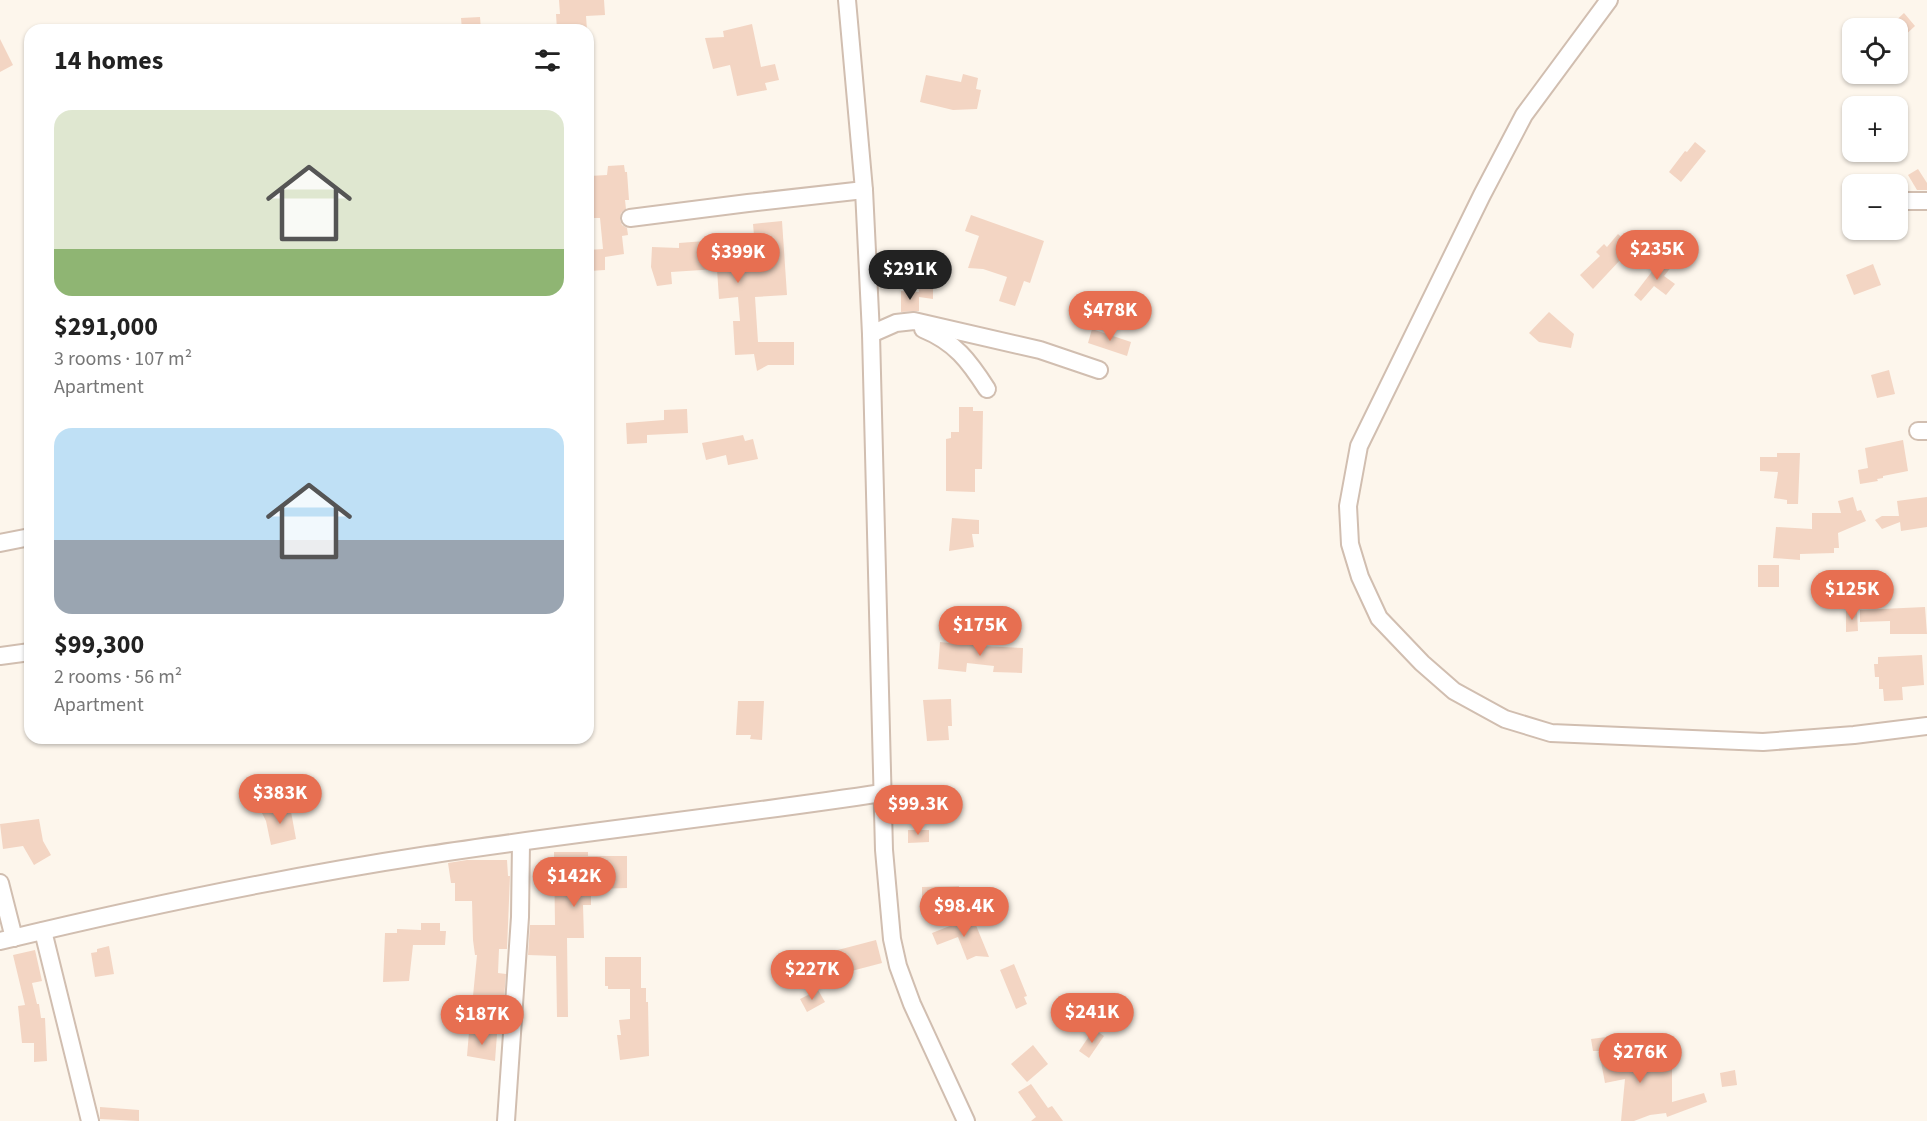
<!DOCTYPE html>
<meta charset="utf-8">
<style>
body{margin:0;font-family:"Source Sans 3",sans-serif;background:#f2f2f2;color:#222;height:100vh;display:flex;flex-direction:column;font-size:22px;white-space:nowrap}
*{box-sizing:border-box;margin:0}
p{font-size:20px;color:#767676}
.icon{flex:none;width:33px;height:33px;fill:none;stroke:currentColor;stroke-width:2;stroke-linecap:round;stroke-linejoin:round}
.map{position:relative;flex:1;overflow:hidden}
.side{position:absolute;left:24px;top:24px;width:570px;height:720px;display:flex;flex-direction:column;background:#fff;border-radius:18px;box-shadow:0 2px 4px #0004}
.side>*{flex:none}
.controls{position:absolute;left:1842px;top:18px;display:grid;gap:12px}
.controls a{display:grid;place-items:center;width:66px;height:66px;border-radius:12px;background:#fff;box-shadow:0 2px 4px #0004;font-size:30px}
.price{position:absolute;translate:-50% -51px;padding:0 14px;border-radius:21px;background:#e76f51;color:#fff;font-size:20px;line-height:39px;filter:drop-shadow(0 2px 3px #0008)}
.price::after{content:'';position:absolute;left:50%;top:36px;width:18px;height:14px;margin-left:-9px;background:inherit;clip-path:polygon(0 0,100% 0,50% 100%)}
.price.selected{background:#222;color:#fff}
ul{padding:0;list-style:none}
li{display:grid;align-content:center;gap:12px;height:318px;padding:0 30px}
li span{display:grid;place-items:center;height:186px;border-radius:18px;color:#555}
li>.icon{margin-inline-start:auto}
span .icon{width:108px;height:108px;fill:#fffc;stroke-width:1}
li b{font-size:26px}
h2{display:flex;justify-content:space-between;align-items:center;height:72px;padding:0 30px;font-size:26px}
.map>svg:first-child{display:block}
</style>
<div class="map">
<svg width="1927" height="1121" viewBox="0 0 1927 1121">
<rect width="100%" height="100%" fill="#fdf6ec"/>
<!-- building -->
<g fill="#f3d5c3">
<polygon points="559,0 604,0 605,15 586,16 587,30 557,30 556,14 560,14"/>
<polygon points="1904,13 1915,26 1902,38 1898,34 1898,28 1893,28 1890,26"/>
<polygon points="480,17 481,30 462,30 461,18"/>
<polygon points="752,24 761,67 775,64 779,80 765,83 767,90 737,96 730,65 713,69 705,38 724,37 723,31"/>
<polygon points="0,39 13,65 0,72"/>
<polygon points="963,74 978,78 976,89 981,90 977,109 953,110 920,102 926,75 961,82"/>
<polygon points="1695,142 1706,151 1681,182 1669,172 1685,151 1687,152"/>
<polygon points="624,165 625,172 627,172 629,200 625,200 626,209 621,213 620,219 622,225 627,228 628,235 622,236 624,254 605,257 605,270 589,271 588,250 603,249 600,218 592,218 589,176 607,175 608,166"/>
<polygon points="1918,169 1927,183 1927,190 1917,190 1908,175"/>
<polygon points="971,215 1044,241 1030,283 1024,281 1015,306 999,301 1007,277 983,269 968,268 979,236 965,231"/>
<polygon points="782,221 787,295 755,297 758,342 794,342 794,365 768,365 757,371 754,354 735,355 733,321 740,321 738,297 719,299 717,269 671,272 672,284 657,286 651,267 652,247 679,248 679,243 705,241 706,251 755,247 753,224"/>
<polygon points="1618,234 1634,249 1624,260 1622,258 1593,289 1580,275 1600,256 1596,252 1604,244 1607,247"/>
<polygon points="1663,257 1672,266 1664,276 1675,284 1666,295 1654,286 1641,301 1634,295"/>
<polygon points="918,263 942,263 942,280 938,280 938,286 933,286 933,299 919,297"/>
<polygon points="1873,264 1881,285 1854,295 1846,275"/>
<polygon points="901,291 919,292 919,311 901,312"/>
<polygon points="1549,312 1574,334 1571,348 1539,342 1529,333"/>
<polygon points="1092,329 1131,342 1127,356 1088,343"/>
<polygon points="1889,370 1895,394 1877,398 1871,375"/>
<polygon points="959,407 973,407 973,411 983,411 982,469 975,469 975,492 946,491 946,439 951,438 951,432 959,432"/>
<polygon points="687,409 688,433 647,435 647,443 627,444 626,423 664,420 664,410"/>
<polygon points="743,435 745,441 753,439 758,459 728,465 726,455 706,460 702,443"/>
<polygon points="1903,440 1908,471 1883,476 1883,478 1877,479 1878,481 1860,484 1858,470 1868,468 1865,448"/>
<polygon points="1777,453 1800,453 1798,504 1787,504 1787,500 1774,498 1778,472 1760,471 1760,457 1777,457"/>
<polygon points="1853,497 1857,511 1861,510 1866,521 1838,533 1839,548 1834,548 1834,553 1800,554 1800,560 1773,558 1776,527 1812,529 1812,513 1841,513 1838,501"/>
<polygon points="1927,497 1927,527 1901,531 1900,522 1882,529 1875,520 1882,516 1899,516 1897,501"/>
<polygon points="952,518 979,520 979,534 972,534 974,547 949,551"/>
<rect x="1758" y="565" width="21" height="22"/>
<polygon points="1925,607 1927,634 1890,634 1890,621 1860,622 1860,610"/>
<polygon points="1846,611 1857,611 1858,631 1846,632"/>
<polygon points="967,641 981,643 981,646 1023,648 1022,673 993,672 994,666 967,663 966,672 938,669 940,642 967,645"/>
<polygon points="1922,655 1924,685 1902,687 1903,700 1884,701 1883,689 1879,689 1879,677 1875,677 1874,664 1878,664 1878,657"/>
<polygon points="951,699 952,726 948,726 949,740 927,741 923,700"/>
<polygon points="738,701 764,701 762,740 750,739 751,735 736,735"/>
<polygon points="952,802 952,820 924,821 924,803"/>
<polygon points="290,806 296,839 271,845 266,821 261,811"/>
<polygon points="39,819 43,841 51,855 34,865 23,846 3,849 0,824"/>
<polygon points="908,830 929,830 929,842 908,843"/>
<polygon points="554,852 588,852 588,856 627,856 627,888 591,889 591,905 583,905 584,938 567,938 568,1017 557,1017 556,956 528,955 530,925 555,925"/>
<polygon points="467,860 507,860 508,876 510,876 507,949 499,949 498,973 506,974 504,999 473,996 477,955 475,955 473,940 472,901 455,901 455,883 451,883 448,863"/>
<polygon points="959,886 960,900 922,900 922,887"/>
<polygon points="970,918 973,918 989,957 976,956 967,960 958,937 937,945 932,933"/>
<polygon points="421,923 440,923 440,931 446,931 445,945 413,945 409,981 383,982 385,933 397,933 397,929 421,930"/>
<polygon points="876,940 882,963 840,974 834,951"/>
<polygon points="109,946 114,974 95,977 91,953 97,952 97,949"/>
<polygon points="35,950 42,981 32,983 37,1004 39,1004 41,1018 45,1018 47,1061 34,1062 34,1043 22,1043 18,1006 25,1005 13,955"/>
<polygon points="605,957 641,957 641,988 646,988 646,1002 648,1002 649,1056 620,1060 617,1035 621,1035 619,1020 630,1019 630,989 608,989 608,986 605,986"/>
<polygon points="1014,964 1027,996 1024,997 1027,1004 1016,1009 1000,970"/>
<polygon points="818,990 825,1002 807,1012 800,999"/>
<polygon points="1094,1029 1104,1036 1089,1058 1079,1051"/>
<polygon points="469,1032 497,1034 495,1061 467,1056"/>
<polygon points="1622,1035 1630,1071 1660,1070 1660,1067 1672,1067 1672,1102 1704,1093 1707,1102 1667,1117 1666,1113 1650,1115 1634,1121 1621,1121 1625,1079 1605,1083 1599,1051 1593,1051 1591,1039"/>
<polygon points="1033,1045 1048,1064 1027,1082 1011,1064"/>
<polygon points="1735,1070 1737,1085 1722,1087 1720,1073"/>
<polygon points="1031,1084 1048,1108 1052,1106 1063,1121 1031,1121 1036,1117 1018,1092"/>
<polygon points="100,1107 139,1110 139,1121 100,1119"/>
</g>
<g fill="none" stroke-linecap="round" stroke-linejoin="round">
<!-- minor casing -->
<g stroke="#d1beb0" stroke-width="20">
<g id="minor">
<polyline points="847,0 864,190 871,334 884,850 892,939 898,966 912,1004 966,1121"/>
<polyline points="1609,0 1524,115 1482,195 1359,446 1348,506 1350,544 1360,577 1379,618 1422,663 1454,691 1505,719 1551,733 1763,742 1854,735 1927,726"/>
<polyline points="1899,201 1927,201"/>
<polyline points="630,218 748,203 864,190"/>
<path d="M 923,329 C 955,342 969,361 987,389"/>
<polyline points="871,334 896,323 914,321 1040,350 1099,370"/>
<polyline points="1918,431 1927,431"/>
<polyline points="0,543 30,537"/>
<polyline points="0,656 30,652"/>
<polyline points="0,883 14,938"/>
<polyline points="43,931 90,1121"/>
<path d="M 0,941 C 141,907 284,877 428,855 C 579,832 731,816 882,793"/>
<polyline points="506,1121 520,917 521,843"/>
</g>
</g>
<!-- minor -->
<use href="#minor" stroke="#fff" stroke-width="16"/>
</g>
</svg>
<div class="controls">
<a><svg class="icon" aria-label="locate" viewBox="0 0 24 24"><circle cx="12" cy="12" r="6"/><path d="M12 2v4M12 18v4M2 12h4M18 12h4"/></svg></a>
<a>+</a>
<a>−</a>
</div>
<b class="price" style="left:1657px;top:281px">$235K</b>
<b class="price" style="left:738px;top:284px">$399K</b>
<b class="price selected" style="left:910px;top:301px">$291K</b>
<b class="price" style="left:1110px;top:342px">$478K</b>
<b class="price" style="left:1852px;top:621px">$125K</b>
<b class="price" style="left:980px;top:657px">$175K</b>
<b class="price" style="left:280px;top:825px">$383K</b>
<b class="price" style="left:918px;top:836px">$99.3K</b>
<b class="price" style="left:574px;top:908px">$142K</b>
<b class="price" style="left:964px;top:938px">$98.4K</b>
<b class="price" style="left:812px;top:1001px">$227K</b>
<b class="price" style="left:1092px;top:1044px">$241K</b>
<b class="price" style="left:482px;top:1046px">$187K</b>
<b class="price" style="left:1640px;top:1084px">$276K</b>
<section class="side">
<h2>14 homes<svg class="icon" aria-label="filters" viewBox="0 0 24 24"><path d="M4 7h16M4 17h16"/><circle cx="9" cy="7" r="2"/><circle cx="15" cy="17" r="2"/></svg></h2>
<ul>
<li><span style="background:linear-gradient(#dfe7d0 75%,#8fb573 0)"><svg class="icon" aria-label="home" viewBox="0 0 24 24"><path d="M3 11l9-7 9 7M6 9v11h12V9"/></svg></span><div><b>$291,000</b><p>3 rooms · 107 m²</p><p>Apartment</p></div></li>
<li><span style="background:linear-gradient(#bfe0f5 60%,#9aa5b1 0)"><svg class="icon" aria-label="home" viewBox="0 0 24 24"><path d="M3 11l9-7 9 7M6 9v11h12V9"/></svg></span><div><b>$99,300</b><p>2 rooms · 56 m²</p><p>Apartment</p></div></li>
</ul>
</section>
</div>
